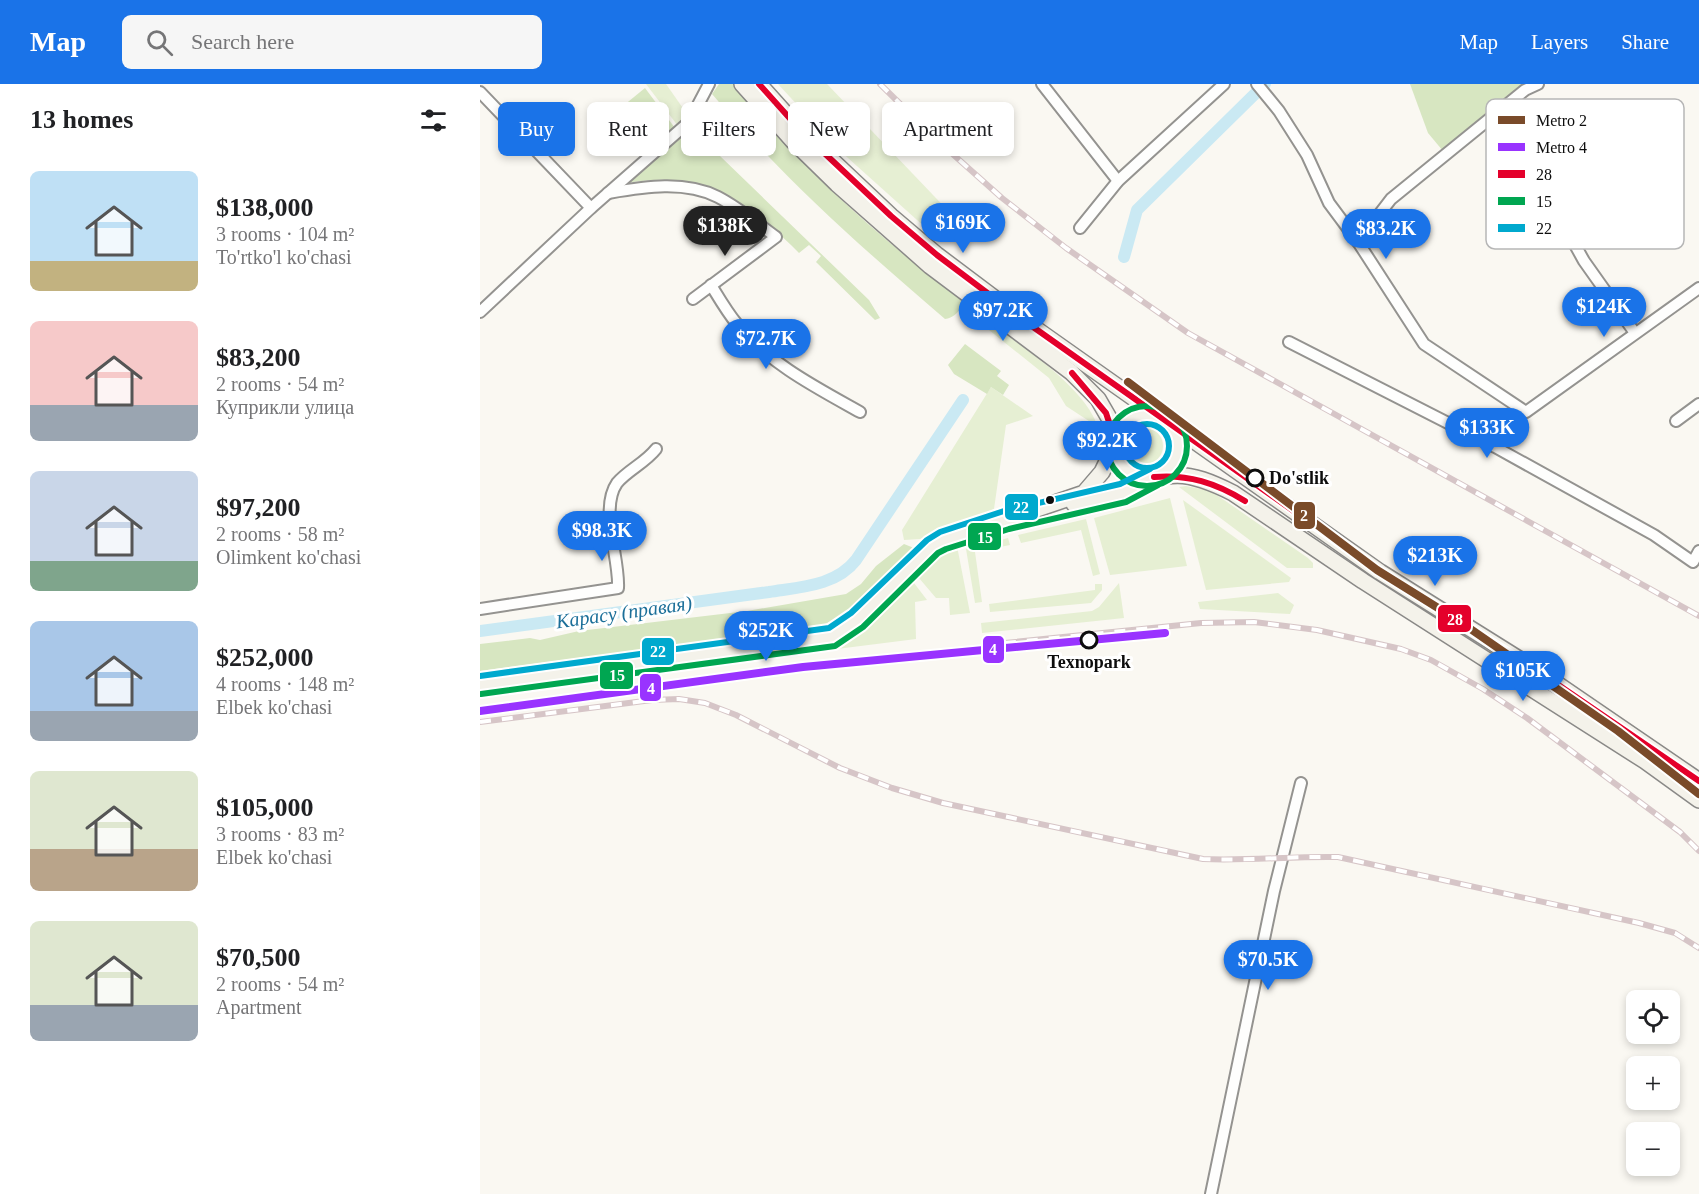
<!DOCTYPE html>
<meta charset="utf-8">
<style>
body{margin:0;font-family:Georgia,serif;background:#f6f6f6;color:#202124;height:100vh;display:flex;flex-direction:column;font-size:22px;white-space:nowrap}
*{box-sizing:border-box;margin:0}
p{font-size:20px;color:#757577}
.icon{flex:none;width:33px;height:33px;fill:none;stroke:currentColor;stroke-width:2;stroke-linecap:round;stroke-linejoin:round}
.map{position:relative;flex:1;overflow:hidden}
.panel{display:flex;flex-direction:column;background:#fff;width:480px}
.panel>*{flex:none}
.guide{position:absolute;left:18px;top:18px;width:570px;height:54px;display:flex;gap:12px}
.fabs{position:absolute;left:1146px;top:906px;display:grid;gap:12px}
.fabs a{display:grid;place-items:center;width:54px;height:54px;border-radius:9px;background:#fff;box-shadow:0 3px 9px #0003;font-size:30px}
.price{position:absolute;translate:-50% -51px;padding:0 14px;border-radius:21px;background:#1a73e8;color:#fff;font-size:20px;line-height:39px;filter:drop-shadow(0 2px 3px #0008)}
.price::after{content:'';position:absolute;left:50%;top:36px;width:18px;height:14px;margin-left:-9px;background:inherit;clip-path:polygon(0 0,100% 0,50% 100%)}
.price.on{background:#222;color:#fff}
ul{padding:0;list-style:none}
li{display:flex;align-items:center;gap:18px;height:150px;padding:0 30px}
li span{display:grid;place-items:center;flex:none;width:168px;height:120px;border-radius:9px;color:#555}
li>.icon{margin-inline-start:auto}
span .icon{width:72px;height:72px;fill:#fffc;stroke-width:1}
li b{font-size:26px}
h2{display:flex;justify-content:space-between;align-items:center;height:72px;padding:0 30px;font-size:26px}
.pill{padding:0 21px;border-radius:9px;background:#fff;box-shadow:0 3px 9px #0003;font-size:21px;line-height:54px}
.pill.on{background:#1a73e8;color:#fff}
header{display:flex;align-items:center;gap:36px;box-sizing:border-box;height:84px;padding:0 30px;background:#1a73e8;color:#fff}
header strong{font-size:28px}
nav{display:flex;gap:33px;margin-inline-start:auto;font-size:21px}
.search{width:420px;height:54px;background:#f6f6f6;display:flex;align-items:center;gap:15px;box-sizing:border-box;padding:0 21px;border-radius:9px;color:#757577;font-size:22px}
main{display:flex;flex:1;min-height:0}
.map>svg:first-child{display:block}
</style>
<header>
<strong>Map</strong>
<div class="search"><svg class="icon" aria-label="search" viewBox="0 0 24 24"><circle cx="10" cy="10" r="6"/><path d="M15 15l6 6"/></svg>Search here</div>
<nav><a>Map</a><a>Layers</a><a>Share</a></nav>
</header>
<main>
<section class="panel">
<h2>13 homes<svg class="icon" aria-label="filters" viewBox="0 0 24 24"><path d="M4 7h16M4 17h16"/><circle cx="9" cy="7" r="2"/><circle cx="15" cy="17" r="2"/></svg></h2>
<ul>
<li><span style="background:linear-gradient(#bfe0f5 75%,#c2b280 0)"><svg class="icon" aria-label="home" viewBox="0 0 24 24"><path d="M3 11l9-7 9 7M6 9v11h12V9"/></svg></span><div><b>$138,000</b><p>3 rooms · 104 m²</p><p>To'rtko'l ko'chasi</p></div></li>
<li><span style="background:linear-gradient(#f6c9c9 70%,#9aa5b1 0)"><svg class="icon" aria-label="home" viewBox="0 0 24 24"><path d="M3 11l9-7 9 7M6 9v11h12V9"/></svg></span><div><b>$83,200</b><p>2 rooms · 54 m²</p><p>Куприкли улица</p></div></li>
<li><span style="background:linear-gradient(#c9d6e8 75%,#7fa58c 0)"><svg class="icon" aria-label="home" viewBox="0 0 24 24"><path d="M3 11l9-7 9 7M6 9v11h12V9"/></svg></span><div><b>$97,200</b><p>2 rooms · 58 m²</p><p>Olimkent ko'chasi</p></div></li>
<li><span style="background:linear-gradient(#a9c7e8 75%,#9aa5b1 0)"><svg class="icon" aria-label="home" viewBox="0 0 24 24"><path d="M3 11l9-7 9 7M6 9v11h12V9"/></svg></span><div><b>$252,000</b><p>4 rooms · 148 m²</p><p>Elbek ko'chasi</p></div></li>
<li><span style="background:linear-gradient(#dfe7d0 65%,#b9a48a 0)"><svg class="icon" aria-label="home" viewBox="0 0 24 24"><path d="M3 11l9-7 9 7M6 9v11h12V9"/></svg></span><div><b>$105,000</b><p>3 rooms · 83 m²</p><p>Elbek ko'chasi</p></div></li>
<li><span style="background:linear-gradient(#dfe7d0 70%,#9aa5b1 0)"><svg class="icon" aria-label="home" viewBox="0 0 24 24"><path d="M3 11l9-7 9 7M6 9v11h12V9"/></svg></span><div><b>$70,500</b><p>2 rooms · 54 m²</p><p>Apartment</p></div></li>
</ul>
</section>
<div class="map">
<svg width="1219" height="1110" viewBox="0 0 1219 1110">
<rect width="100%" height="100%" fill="#faf8f2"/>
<!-- green -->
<g fill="#e6efd3">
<polygon points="166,0 186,0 207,30 198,42"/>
<polygon points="298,0 347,0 475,134 456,153 358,65"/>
<path d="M 503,234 C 538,260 604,301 618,343 L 586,322 L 569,294 L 499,238 Z"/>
<polygon points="511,303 553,332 526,341 514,425 440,455 424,456 422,446"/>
<circle cx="665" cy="362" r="18"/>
<polygon points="706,402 731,407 828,474 833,479 833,484 807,484 699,403"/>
<polygon points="690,414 707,482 630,491 614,434"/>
<polygon points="703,416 811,494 809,498 726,506"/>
<polygon points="606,435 620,490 613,492 601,446 541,459 538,451"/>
<polygon points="528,454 530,461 495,468 502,518 495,519 486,465"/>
<polygon points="477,462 490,529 470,531 469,514 456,514 439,494 466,468"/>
<polygon points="434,499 447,516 435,518 436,555 349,566 382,549"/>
<polygon points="639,499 644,534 502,549 501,539 612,527 619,523"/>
<polygon points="615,500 622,500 622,506 611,519 510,528 509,520 615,506"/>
<polygon points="798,509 814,521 810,530 720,525 718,518"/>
</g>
<!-- forest -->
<g fill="#d7e6c1">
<path d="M 239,0 L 253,0 C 318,82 398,152 481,216 L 482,222 C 478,229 473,234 465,235 C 382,164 302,93 232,10 Z"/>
<polygon points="930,0 1048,0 963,67 948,49"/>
<polygon points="165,4 195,44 175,60 143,22"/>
<path d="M 212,45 L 389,216 L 400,234 L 395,236 L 336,178 L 341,172 L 329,161 L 319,169 C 294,142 243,106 206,98 C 186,94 166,96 146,99 Z"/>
<polygon points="485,260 521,287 517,292 529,301 523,311 511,303 507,310 474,290 468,281"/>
<path d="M 424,460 L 434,464 C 405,493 379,525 341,542 L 0,587 L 0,560 L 50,554 L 60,556 L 99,547 L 267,527 L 366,510 L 381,500 L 396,482 Z"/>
</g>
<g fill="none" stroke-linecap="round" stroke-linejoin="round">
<!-- canal -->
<g stroke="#cae9f3" stroke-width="12">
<polyline points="644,173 657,126 785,0"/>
<path d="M 0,547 L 289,508 C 320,503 356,502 376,476 L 483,316"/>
</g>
<!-- street casing -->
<g stroke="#949390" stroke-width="14">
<g id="street">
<polyline points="562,0 638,97"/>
<polyline points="777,0 799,27 827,71 849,119 878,158 944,260 1046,328 1219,204"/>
<polyline points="0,8 111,124"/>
<polyline points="1028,21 1059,96 1104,177 1155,249"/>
<path d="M 128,109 C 164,103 204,96 238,113 C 259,124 277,139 296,153 L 213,215"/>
<polyline points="600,144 638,97 744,0"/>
<polyline points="878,158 911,115 1045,6 1058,0"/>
<path d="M 231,201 C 239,214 247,228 257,240 C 288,279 337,304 380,328"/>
<polyline points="0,228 111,124 209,38 229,0"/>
<polyline points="809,258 1015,363 1174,451 1213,478 1219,467"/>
<polyline points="1196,337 1219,320"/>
<path d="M 0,525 L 138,504 C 140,475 119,425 137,399 C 148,386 165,379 176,365"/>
<polyline points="731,1110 794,807 821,699"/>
</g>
</g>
<!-- secondary casing -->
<g stroke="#8a8987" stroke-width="18">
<g id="secondary">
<polyline points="279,0 322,48 411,132 457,171 546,238 900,488 1058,587 1219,697"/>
<circle cx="667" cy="362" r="31"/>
<path d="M 643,409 C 688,385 707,386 753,409 L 883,497 L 1165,677 L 1219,716"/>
<polyline points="594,420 652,406"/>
<polyline points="0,601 352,553 377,536 453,462 463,457 604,409 622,388 636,359 629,334 618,315 591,288 450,182 357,100 313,57 262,0"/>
</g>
</g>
<!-- street -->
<use href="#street" stroke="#fefefd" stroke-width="10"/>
<!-- secondary -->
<use href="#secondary" stroke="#f4f2ea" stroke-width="15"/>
<!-- rail casing -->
<g stroke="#d6c5c7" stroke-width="6">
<g id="rail">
<polyline points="400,0 458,57 522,114 586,164 708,249 1219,532"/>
<polyline points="525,559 721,539 774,538 837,546 921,565 951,576 1003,605 1047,634 1200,748 1219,767"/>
<path d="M 0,638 L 172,616 L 199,615 L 225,619 L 256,631 L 360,684 L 412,704 L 463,719 L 723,775 C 768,777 813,772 858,773 L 1159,839 L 1195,849 L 1219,864"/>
</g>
</g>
<!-- rail -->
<use href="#rail" stroke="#fff" stroke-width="4" stroke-dasharray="11" stroke-linecap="butt"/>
<!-- bus-1 casing -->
<g stroke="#fff" stroke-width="10">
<g id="bus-1">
<polyline points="279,0 322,48 411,132 457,171 546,238 900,488 1058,587 1219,697"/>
<polyline points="592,289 626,329 636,359"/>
<path d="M 674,393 C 708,390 736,399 765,417"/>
</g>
</g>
<!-- bus-2 casing -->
<g stroke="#fff" stroke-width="10">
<g id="bus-2">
<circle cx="667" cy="362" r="40"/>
<polyline points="1,610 355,562 383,543 458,469 466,465 529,445 646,418 678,401"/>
</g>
</g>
<!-- bus-3 casing -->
<g stroke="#fff" stroke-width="10">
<g id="bus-3">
<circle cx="667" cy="362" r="22"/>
<polyline points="0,592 349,544 371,529 447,456 460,448 524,427 640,400 670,385"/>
</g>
</g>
<!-- bus-1 -->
<use href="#bus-1" stroke="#e4002b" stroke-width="6"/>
<!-- bus-2 -->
<use href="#bus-2" stroke="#00a651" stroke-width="6"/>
<!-- bus-3 -->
<use href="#bus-3" stroke="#00a9ce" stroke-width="6"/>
<!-- metro-1 casing -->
<g stroke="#fff" stroke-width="12">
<polyline id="metro-1" points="648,298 897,486 979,537 1138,647 1219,710"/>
</g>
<!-- metro-2 casing -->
<g stroke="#fff" stroke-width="12">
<polyline id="metro-2" points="0,627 323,583 685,549"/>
</g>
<!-- metro-1 -->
<use href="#metro-1" stroke="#7a4b2a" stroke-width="8"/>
<!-- metro-2 -->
<use href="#metro-2" stroke="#93f" stroke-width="8"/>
</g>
<!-- markers -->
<g fill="#fff" stroke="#0d0d0d" stroke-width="3">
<circle cx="775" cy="394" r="8"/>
<circle cx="609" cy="556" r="8"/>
</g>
<circle fill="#0d0d0d" stroke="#fff" stroke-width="2" cx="570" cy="416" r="5"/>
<g text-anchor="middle" stroke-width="6" stroke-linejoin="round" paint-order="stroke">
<!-- stop labels -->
<g font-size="18" font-weight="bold" fill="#0d0d0d" stroke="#fff" text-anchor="start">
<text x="789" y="400">Do'stlik</text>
<text x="609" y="584" text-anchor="middle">Texnopark</text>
</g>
<!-- water labels -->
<g font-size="20" font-style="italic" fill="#1c6f99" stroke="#fff">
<text transform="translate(144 528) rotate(-8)" y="7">Карасу (правая)</text>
</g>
</g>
<!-- legend -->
<rect x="1006" y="15" width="198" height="150" rx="9" fill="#fff" stroke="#b6b6b6" stroke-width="1.5"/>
<rect x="1018" y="32" width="27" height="8" fill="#7a4b2a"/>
<rect x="1018" y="59" width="27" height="8" fill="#93f"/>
<rect x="1018" y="86" width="27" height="8" fill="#e4002b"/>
<rect x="1018" y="113" width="27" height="8" fill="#00a651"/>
<rect x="1018" y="140" width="27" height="8" fill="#00a9ce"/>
<g font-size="16" fill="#0d0d0d">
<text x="1056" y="42">Metro 2</text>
<text x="1056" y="69">Metro 4</text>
<text x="1056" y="96">28</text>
<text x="1056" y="123">15</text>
<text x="1056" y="150">22</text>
</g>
<g stroke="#fff" stroke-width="2">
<rect x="524" y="409" width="35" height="28" rx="6" fill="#00a9ce"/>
<rect x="813" y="417" width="23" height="29" rx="6" fill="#7a4b2a"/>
<rect x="487" y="438" width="35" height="29" rx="6" fill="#00a651"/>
<rect x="957" y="520" width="35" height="29" rx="6" fill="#e4002b"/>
<rect x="502" y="551" width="23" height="29" rx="6" fill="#93f"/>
<rect x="161" y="553" width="34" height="29" rx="6" fill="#00a9ce"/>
<rect x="119" y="577" width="35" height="29" rx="6" fill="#00a651"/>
<rect x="159" y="589" width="23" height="29" rx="6" fill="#93f"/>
</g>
<g font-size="16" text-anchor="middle" font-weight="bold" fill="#fff">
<text x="541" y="429">22</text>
<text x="824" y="437">2</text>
<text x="505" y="459">15</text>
<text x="975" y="541">28</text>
<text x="513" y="571">4</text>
<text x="178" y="573">22</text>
<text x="137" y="597">15</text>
<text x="171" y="610">4</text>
</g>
</svg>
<div class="fabs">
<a><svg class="icon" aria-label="locate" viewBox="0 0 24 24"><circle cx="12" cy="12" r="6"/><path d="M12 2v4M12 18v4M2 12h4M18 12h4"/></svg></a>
<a>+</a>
<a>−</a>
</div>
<b class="price" style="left:483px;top:170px">$169K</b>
<b class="price on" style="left:245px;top:173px">$138K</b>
<b class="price" style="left:906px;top:176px">$83.2K</b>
<b class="price" style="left:1124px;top:254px">$124K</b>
<b class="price" style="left:523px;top:258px">$97.2K</b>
<b class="price" style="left:286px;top:286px">$72.7K</b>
<b class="price" style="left:1007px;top:375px">$133K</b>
<b class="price" style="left:627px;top:388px">$92.2K</b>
<b class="price" style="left:122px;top:478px">$98.3K</b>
<b class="price" style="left:955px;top:503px">$213K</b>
<b class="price" style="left:286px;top:578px">$252K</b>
<b class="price" style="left:1043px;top:618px">$105K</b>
<b class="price" style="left:788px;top:907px">$70.5K</b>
<div class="guide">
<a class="pill on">Buy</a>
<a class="pill">Rent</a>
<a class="pill">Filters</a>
<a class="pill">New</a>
<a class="pill">Apartment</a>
</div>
</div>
</main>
